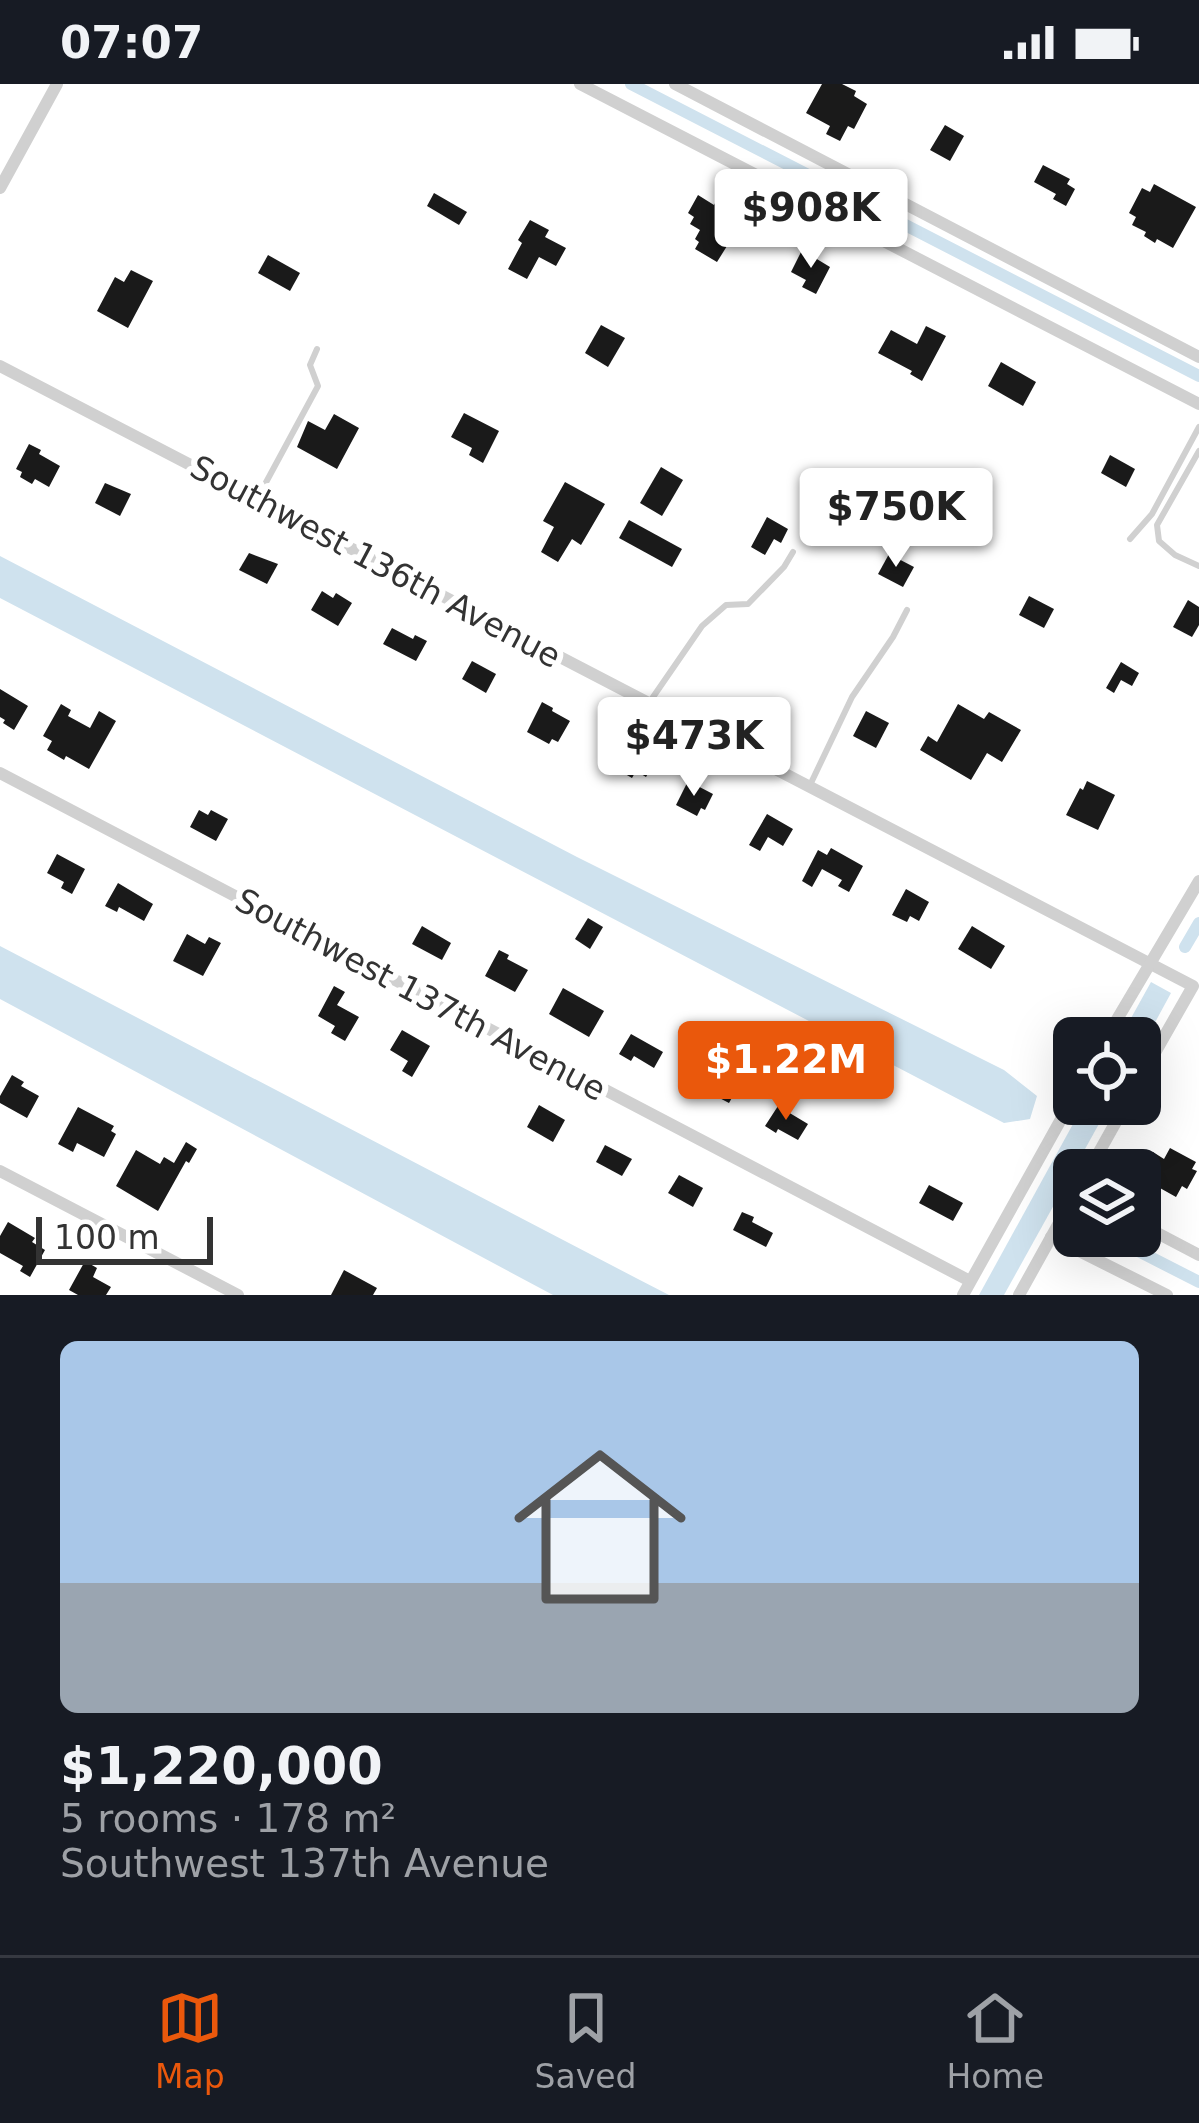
<!DOCTYPE html>
<meta charset="utf-8">
<style>
body{margin:0;font-family:"DejaVu Sans",sans-serif;background:#242831;color:#f1f3f6;height:100vh;display:flex;flex-direction:column;font-size:45px;white-space:nowrap}
*{box-sizing:border-box;margin:0}
p{font-size:39px;color:#9ea1a6}
.icon{flex:none;width:66px;height:66px;fill:none;stroke:currentColor;stroke-width:2;stroke-linecap:round;stroke-linejoin:round}
.map{position:relative;height:1211px;overflow:hidden}
.details{display:flex;flex-direction:column;background:#171b24;flex:1}
.details>*{flex:none}
.fabs{position:absolute;left:1053px;top:933px;display:grid;gap:24px}
.fabs a{display:grid;place-items:center;width:108px;height:108px;border-radius:18px;background:#171b24;box-shadow:0 12px 48px #0002;font-size:60px}
.scale{position:absolute;left:36px;bottom:30px;width:177px;box-sizing:border-box;padding-left:12px;border:6px solid #333;border-top:0;font-size:33px;line-height:42px;white-space:nowrap;color:#333;-webkit-text-stroke:9px #fff;paint-order:stroke}
.price{position:absolute;translate:-50% -102px;padding:0 27px;border-radius:12px;background:#fff;color:#222;font-size:39px;line-height:78px;filter:drop-shadow(0 3px 6px #0008)}
.price::after{content:'';position:absolute;left:50%;top:72px;width:36px;height:27px;margin-left:-18px;background:inherit;clip-path:polygon(0 0,100% 0,50% 100%)}
.price.active{background:#ea580c;color:#fff}
ul{padding:0;list-style:none}
li{display:grid;align-content:center;gap:24px;height:636px;padding:0 60px}
li+li{border-top:3px solid #363941}
li span{display:grid;place-items:center;height:372px;border-radius:18px;color:#555}
li>.icon{margin-inline-start:auto}
span .icon{width:216px;height:216px;fill:#fffc;stroke-width:1}
li b{font-size:51px}
.status{display:flex;justify-content:space-between;align-items:center;height:84px;padding:0 60px;background:#171b24;direction:ltr}
.status svg{height:33px;fill:currentColor}
.tab-bar{display:flex;justify-content:space-around;align-items:center;height:168px;border-top:3px solid #363941;background:#171b24;font-size:33px;color:#9ea1a6}
.tab-bar a{display:grid;justify-items:center;gap:6px}
.tab-bar .active{color:#ea580c}
.map>svg:first-child{display:block}
</style>
<div class="status"><b>07:07</b><svg viewBox="0 0 49 12"><path d="M0 12V9h3v3zM5 12V6h3v6zM10 12V3h3v9zM15 12V0h3v12zM26 1h20v11H26zM47 4h2v5h-2z"/></svg></div>
<div class="map">
<svg width="1199" height="1211" viewBox="0 0 1199 1211">
<rect width="100%" height="100%" fill="#fff"/>
<!-- water -->
<g fill="#cfe2ee">
<polygon points="0,472 577,773 1004,986 1037,1012 1030,1035 1004,1039 0,514"/>
<polygon points="0,862 636,1194 669,1211 553,1211 0,915"/>
<polygon points="1151,898 1171,909 1140,966 1140,954 1120,954"/>
<polygon points="1084,1020 1110,1020 1004,1211 979,1211"/>
</g>
<g fill="none" stroke-linecap="round" stroke-linejoin="round">
<!-- canal -->
<g stroke="#cfe2ee" stroke-width="12">
<polyline points="631,0 1199,292"/>
<polyline points="1185,863 1199,839"/>
<polyline points="1109,1152 1199,1198"/>
</g>
</g>
<!-- building -->
<g fill="#1a1a1a">
<polygon points="822,0 842,0 856,7 854,12 867,20 854,45 848,42 840,57 826,50 830,42 806,29"/>
<polygon points="945,41 964,52 950,77 930,66"/>
<polygon points="1043,81 1070,95 1067,100 1075,105 1066,122 1053,115 1056,110 1034,98"/>
<polygon points="1154,100 1196,123 1173,164 1157,155 1155,159 1144,152 1146,148 1132,141 1136,133 1129,129 1142,104 1150,108"/>
<polygon points="721,108 733,115 726,127 730,130 720,147 732,154 717,178 695,165 699,158 695,155 700,146 690,140 694,133 688,129 698,111 714,121"/>
<polygon points="434,109 467,128 459,141 427,122"/>
<polygon points="530,136 549,146 545,153 566,164 556,182 539,173 527,195 508,185 522,159 518,156"/>
<polygon points="802,166 830,183 816,210 802,203 806,196 791,188"/>
<polygon points="268,171 300,189 290,207 258,189"/>
<polygon points="131,186 153,197 128,244 97,227 115,193 124,198"/>
<polygon points="601,241 625,254 608,283 585,269"/>
<polygon points="926,242 946,252 922,297 910,290 912,287 878,269 891,246 917,260"/>
<polygon points="1001,278 1036,298 1023,322 988,302"/>
<polygon points="464,329 499,347 483,379 469,371 472,364 451,353"/>
<polygon points="334,330 359,344 337,385 297,363 308,337 325,346"/>
<polygon points="29,360 41,366 39,370 60,382 49,403 35,395 32,400 20,393 22,388 16,385"/>
<polygon points="1110,371 1135,385 1126,403 1101,389"/>
<polygon points="661,383 683,396 662,432 640,419"/>
<polygon points="565,398 605,420 581,461 572,455 558,478 541,468 554,443 543,437"/>
<polygon points="105,399 131,410 120,432 95,419"/>
<polygon points="767,433 788,445 781,459 774,455 765,471 751,463"/>
<polygon points="629,436 682,465 672,483 619,454"/>
<polygon points="249,469 278,480 267,500 239,486"/>
<polygon points="889,470 914,483 903,503 878,490"/>
<polygon points="322,507 333,514 336,509 352,519 338,542 311,526"/>
<polygon points="1029,512 1054,525 1044,544 1019,531"/>
<polygon points="1188,516 1199,523 1199,541 1192,553 1173,543"/>
<polygon points="392,544 413,555 415,551 427,557 416,577 383,560"/>
<polygon points="472,577 496,590 486,609 462,595"/>
<polygon points="1121,578 1139,589 1132,602 1121,596 1114,609 1106,604"/>
<polygon points="0,605 28,622 14,646 3,639 5,636 0,633"/>
<polygon points="542,618 553,624 552,627 570,637 558,658 552,655 549,660 527,648"/>
<polygon points="61,620 71,626 68,632 90,644 99,627 116,637 89,685 66,672 64,676 47,666 52,657 43,652"/>
<polygon points="958,620 984,635 989,628 1021,646 1002,678 987,669 971,696 920,666 928,652 937,658"/>
<polygon points="866,627 889,639 876,664 853,652"/>
<polygon points="617,657 654,679 646,693 636,687 632,694 613,683 616,679 608,674"/>
<polygon points="688,697 713,710 705,726 701,724 697,732 676,721"/>
<polygon points="1087,697 1115,711 1098,746 1066,731 1080,704 1083,706"/>
<polygon points="199,726 208,731 211,726 228,735 216,757 190,743"/>
<polygon points="767,730 793,745 783,762 768,753 760,767 749,761"/>
<polygon points="831,764 863,782 849,808 838,802 842,796 822,785 812,803 802,797 818,766 827,771"/>
<polygon points="57,770 85,785 72,810 61,804 64,798 47,789"/>
<polygon points="118,799 153,820 144,837 119,823 117,828 105,822"/>
<polygon points="906,805 929,818 919,837 910,832 907,838 892,831"/>
<polygon points="588,834 603,843 590,865 575,855"/>
<polygon points="422,842 451,859 442,876 412,860"/>
<polygon points="972,842 1005,862 991,885 958,865"/>
<polygon points="187,850 205,860 209,853 221,859 203,892 173,877"/>
<polygon points="499,866 509,871 507,875 528,886 515,908 485,892"/>
<polygon points="334,902 345,908 337,921 359,933 345,957 331,949 335,942 318,932"/>
<polygon points="563,904 604,927 589,953 549,930"/>
<polygon points="402,946 430,962 412,993 402,987 408,977 390,966"/>
<polygon points="631,950 663,968 654,984 634,972 631,977 619,970"/>
<polygon points="708,981 734,995 731,1000 738,1003 729,1019 708,1008 706,1012 695,1006"/>
<polygon points="12,991 24,998 21,1002 39,1012 27,1034 0,1019 0,1012"/>
<polygon points="539,1021 565,1036 553,1058 527,1043"/>
<polygon points="778,1022 808,1040 798,1056 778,1045 776,1049 765,1042"/>
<polygon points="78,1023 114,1042 111,1047 116,1050 104,1073 77,1059 73,1068 58,1060"/>
<polygon points="186,1058 197,1065 189,1079 186,1077 158,1127 116,1102 136,1066 160,1080 164,1073 174,1079"/>
<polygon points="605,1061 632,1075 622,1092 596,1078"/>
<polygon points="1170,1064 1196,1078 1192,1085 1197,1087 1187,1105 1182,1102 1176,1113 1151,1099 1160,1084 1147,1077 1153,1068 1164,1075"/>
<polygon points="679,1091 703,1104 693,1123 668,1109"/>
<polygon points="929,1101 963,1119 953,1137 919,1119"/>
<polygon points="742,1128 754,1133 752,1138 773,1149 766,1163 733,1146"/>
<polygon points="8,1138 35,1154 32,1158 45,1166 30,1193 20,1187 23,1182 0,1169 0,1152"/>
<polygon points="85,1177 97,1184 93,1193 111,1203 106,1211 78,1211 69,1206"/>
<polygon points="344,1186 377,1204 373,1211 331,1211"/>
</g>
<g fill="none" stroke-linecap="round" stroke-linejoin="round">
<!-- lane -->
<g stroke="#d0d0d0" stroke-width="6">
<polyline points="1199,367 1157,441 1159,457 1175,471 1199,482"/>
<polyline points="257,415 318,302 310,281 317,265"/>
<polyline points="1130,455 1152,430 1199,343"/>
<polyline points="651,616 702,542 726,521 748,520 784,483 793,468"/>
<polyline points="811,699 852,613 893,553 907,526"/>
</g>
<!-- street -->
<g stroke="#d0d0d0" stroke-width="12">
<polyline points="580,0 1199,320"/>
<polyline points="675,0 1199,273"/>
<polyline points="0,104 57,0"/>
<polyline points="0,282 1193,902 1140,995"/>
<polyline points="0,689 970,1197"/>
<polyline points="1106,954 1199,797"/>
<polyline points="1089,1086 1126,1020"/>
<polyline points="0,1087 238,1211"/>
<polyline points="1140,1140 1199,1171"/>
<polyline points="1051,1153 1167,1211"/>
<polyline points="963,1211 1074,1012"/>
<polyline points="1019,1211 1074,1112"/>
</g>
</g>
<g text-anchor="middle" stroke-width="12" stroke-linejoin="round" paint-order="stroke">
<!-- street labels -->
<g font-size="33" fill="#333" stroke="#fff">
<text transform="translate(376 477) rotate(28)" y="12">Southwest 136th Avenue</text>
<text transform="translate(421 910) rotate(28)" y="12">Southwest 137th Avenue</text>
</g>
</g>
</svg>
<div class="fabs">
<a><svg class="icon" aria-label="locate" viewBox="0 0 24 24"><circle cx="12" cy="12" r="6"/><path d="M12 2v4M12 18v4M2 12h4M18 12h4"/></svg></a>
<a><svg class="icon" aria-label="layers" viewBox="0 0 24 24"><path d="M12 4l9 5-9 5-9-5zM3 14l9 5 9-5"/></svg></a>
</div>
<div class="scale">100 m</div>
<b class="price" style="left:811px;top:187px">$908K</b>
<b class="price" style="left:896px;top:486px">$750K</b>
<b class="price" style="left:694px;top:715px">$473K</b>
<b class="price active" style="left:786px;top:1039px">$1.22M</b>
</div>
<section class="details">
<ul>
<li><span style="background:linear-gradient(#a9c7e8 65%,#9aa5b1 0)"><svg class="icon" aria-label="home" viewBox="0 0 24 24"><path d="M3 11l9-7 9 7M6 9v11h12V9"/></svg></span><div><b>$1,220,000</b><p>5 rooms · 178 m²</p><p>Southwest 137th Avenue</p></div></li>
</ul>
</section>
<nav class="tab-bar">
<a class="active"><svg class="icon" aria-label="map" viewBox="0 0 24 24"><path d="M3 6l6-2 6 2 6-2v14l-6 2-6-2-6 2zM9 4v14M15 6v14"/></svg>Map</a>
<a><svg class="icon" aria-label="saved" viewBox="0 0 24 24"><path d="M7 4h10v16l-5-4-5 4z"/></svg>Saved</a>
<a><svg class="icon" aria-label="home" viewBox="0 0 24 24"><path d="M3 11l9-7 9 7M6 9v11h12V9"/></svg>Home</a>
</nav>
